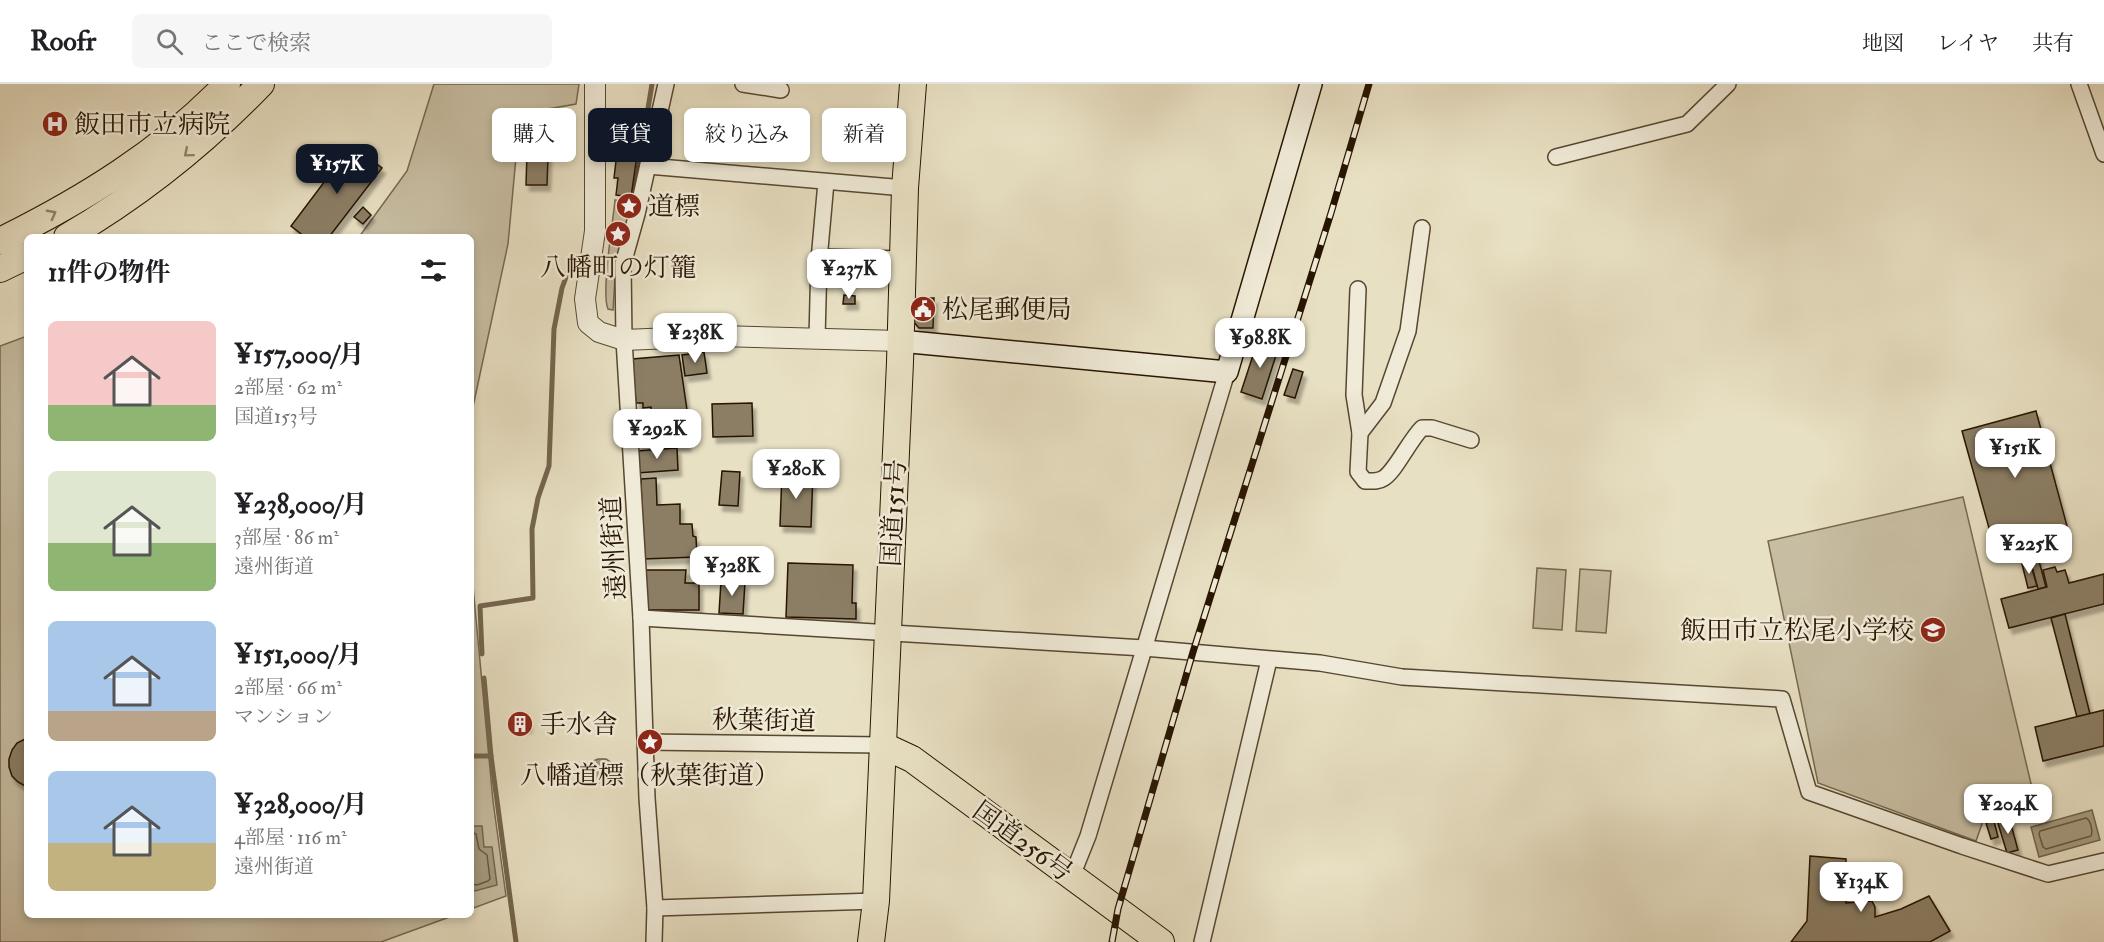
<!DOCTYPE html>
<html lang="ja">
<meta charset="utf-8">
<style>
body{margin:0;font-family:"IM FELL Double Pica","Noto Serif JP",serif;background:#f6f6f6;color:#202124;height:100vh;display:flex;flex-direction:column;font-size:22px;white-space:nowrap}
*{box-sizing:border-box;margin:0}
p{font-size:20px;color:#757577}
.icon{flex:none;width:33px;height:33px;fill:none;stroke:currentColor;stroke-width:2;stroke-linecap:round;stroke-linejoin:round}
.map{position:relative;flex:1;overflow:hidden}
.details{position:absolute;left:24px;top:150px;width:450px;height:684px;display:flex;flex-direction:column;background:#fff;border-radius:9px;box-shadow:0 3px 9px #0003}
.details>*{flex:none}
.banner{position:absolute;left:492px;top:24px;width:570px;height:54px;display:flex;gap:12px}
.price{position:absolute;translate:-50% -51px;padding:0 14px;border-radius:12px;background:#fff;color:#222;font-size:20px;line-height:39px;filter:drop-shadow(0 2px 3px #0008)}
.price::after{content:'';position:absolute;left:50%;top:36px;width:18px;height:14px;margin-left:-9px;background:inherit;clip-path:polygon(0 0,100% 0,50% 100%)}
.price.selected{background:#111827;color:#fff}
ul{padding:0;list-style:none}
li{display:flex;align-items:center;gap:18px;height:150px;padding:0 24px}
li span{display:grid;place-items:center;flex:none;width:168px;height:120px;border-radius:9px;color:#555}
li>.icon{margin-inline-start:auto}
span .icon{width:72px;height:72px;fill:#fffc;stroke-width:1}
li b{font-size:26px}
h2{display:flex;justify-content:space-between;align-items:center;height:72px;padding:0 24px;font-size:26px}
.chip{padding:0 21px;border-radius:9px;background:#fff;box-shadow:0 3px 9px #0003;font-size:21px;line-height:54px}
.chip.selected{background:#111827;color:#fff}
header{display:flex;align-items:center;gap:36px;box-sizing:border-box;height:84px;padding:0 30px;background:#fff;border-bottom:2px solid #e0e0e0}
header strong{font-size:28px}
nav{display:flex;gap:33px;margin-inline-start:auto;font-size:21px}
.search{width:420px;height:54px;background:#f6f6f6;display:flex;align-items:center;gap:15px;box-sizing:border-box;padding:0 21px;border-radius:9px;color:#757577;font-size:22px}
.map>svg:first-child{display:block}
</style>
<header>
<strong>Roofr</strong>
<div class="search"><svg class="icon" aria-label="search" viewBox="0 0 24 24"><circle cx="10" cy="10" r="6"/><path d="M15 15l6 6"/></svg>ここで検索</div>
<nav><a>地図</a><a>レイヤ</a><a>共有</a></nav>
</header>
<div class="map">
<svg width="2104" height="858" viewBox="0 0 2104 858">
<defs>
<filter id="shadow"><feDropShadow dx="3.5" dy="6" stdDeviation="1.5" flood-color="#0004"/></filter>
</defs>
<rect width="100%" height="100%" fill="#e8e0c3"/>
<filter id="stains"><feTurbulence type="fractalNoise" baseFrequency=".00333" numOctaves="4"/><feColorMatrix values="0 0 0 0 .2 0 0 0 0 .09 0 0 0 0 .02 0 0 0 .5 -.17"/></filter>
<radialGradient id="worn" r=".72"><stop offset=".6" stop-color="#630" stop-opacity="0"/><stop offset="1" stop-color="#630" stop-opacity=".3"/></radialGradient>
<!-- green -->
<g fill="#c7bda2" stroke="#776851" stroke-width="1.5">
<polygon points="434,0 579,0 576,20 520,30 508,160 471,332 471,153 359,153 407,87"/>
<path d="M 615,116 L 632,119 L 616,177 L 613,226 L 608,225 C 601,209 613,138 615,116 Z"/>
<polygon points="27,252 27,831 455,831 381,858 0,858 0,262"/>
<polygon points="1963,413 2037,725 1983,737 1976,757 1818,699 1768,457"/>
<polygon points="471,481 493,717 506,812 471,825"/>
<polygon points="1537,484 1566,486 1562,546 1533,544"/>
<polygon points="1580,485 1611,487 1606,549 1576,547"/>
</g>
<!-- water -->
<g fill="#a69b81" stroke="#73654d" stroke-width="1.5">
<path d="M 598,675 L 606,675 L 615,681 L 615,695 C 605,696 597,701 586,702 L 580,691 L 586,680 Z"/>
<polygon points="2092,726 2100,756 2039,773 2031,743"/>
<polygon points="471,742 482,742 484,763 492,763 497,801 475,807 471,804"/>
</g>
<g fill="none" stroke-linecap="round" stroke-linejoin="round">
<!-- shore -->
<g stroke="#665840" stroke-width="1.5">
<path d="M 2086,734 C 2091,736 2093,748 2091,752 L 2046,765 L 2043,763 L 2039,750 L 2040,747 Z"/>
<polyline points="471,748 476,750 479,765 487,771 490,795 488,797 477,801 471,800"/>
</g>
<!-- stream -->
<g stroke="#73654d" stroke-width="5">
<polyline points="633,116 652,0"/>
<polyline points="482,570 480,522 533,514 532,445 538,414 549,382 554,245 562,204 572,177"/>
<polyline points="484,594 491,672 516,858"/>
<polyline points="471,672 491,672"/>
</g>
</g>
<!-- building -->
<g fill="#8b7e65" stroke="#271400" stroke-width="1.5" filter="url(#shadow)">
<polygon points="534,45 549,45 547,101 526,101 527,68 533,68"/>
<polygon points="352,61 382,84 329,153 305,153 291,142"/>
<polygon points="617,68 637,71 631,113 616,111 618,94 614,94"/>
<polygon points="363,123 371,131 363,140 354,133"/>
<polygon points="844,211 855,212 855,220 843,220"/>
<polygon points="913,214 934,214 933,244 919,244 912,236"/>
<polygon points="1258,256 1279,262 1262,315 1241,308"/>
<polygon points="704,268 707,289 685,292 682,271"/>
<polygon points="679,271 687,326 651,328 651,323 643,324 643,319 636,319 632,275"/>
<polygon points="1293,285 1303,288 1295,314 1284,311"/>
<polygon points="752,319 753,352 713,353 712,320"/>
<polygon points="2036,327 2067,442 2037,450 2038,453 2023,458 2022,454 1994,462 1962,347"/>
<polygon points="687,339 687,361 648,362 648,359 638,359 637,349 647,348 646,341"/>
<polygon points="677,364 678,386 637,389 636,367"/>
<polygon points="722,387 740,388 738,422 719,421"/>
<polygon points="782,388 813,389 811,443 780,442"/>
<polygon points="656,394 657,421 680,420 680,440 692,440 693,452 696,453 697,473 643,475 641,395"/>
<polygon points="2033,455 2046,503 2038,505 2025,457"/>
<polygon points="2030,478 2037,502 2028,504 2022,480"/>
<polygon points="788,479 853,481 852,519 856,519 856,535 786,533"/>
<polygon points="2055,483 2057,488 2065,486 2069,499 2104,490 2104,520 2009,544 2001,515 2047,503 2043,486"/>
<polygon points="645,486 686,486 685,499 699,499 699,526 645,526"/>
<polygon points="721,497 745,498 743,530 719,529"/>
<polygon points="2065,530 2090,630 2077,633 2051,534"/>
<polygon points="2104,626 2104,662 2043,677 2035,643"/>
<polygon points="528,636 528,643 513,643 513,637"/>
<polygon points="27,654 27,703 18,698 12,692 9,683 9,675 12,666 17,659"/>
<polygon points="2009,733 2018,766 2007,769 1997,736"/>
<polygon points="1994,737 1998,753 1991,755 1986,739"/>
<polygon points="1810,772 1846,775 1846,819 1872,817 1875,823 1875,833 1901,825 1929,812 1950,847 1930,858 1791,858 1807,837"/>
</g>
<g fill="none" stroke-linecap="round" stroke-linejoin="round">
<!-- minor casing -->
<g stroke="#574731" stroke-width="18">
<g id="minor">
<polyline points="743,0 781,6"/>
<polyline points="2079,0 2104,70"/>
<polyline points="1556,73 1687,40 1728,0"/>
<polyline points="648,82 905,104"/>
<polyline points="820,173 903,175"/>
<path d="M 1358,205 L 1354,311 L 1360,349 L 1358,388 L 1365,397 C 1372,397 1378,398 1384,394 C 1396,386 1409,357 1422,344 L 1432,344 L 1471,356"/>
<polyline points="817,254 819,176 826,98"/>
<polyline points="1360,349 1383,319 1408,247 1422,144"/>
<polyline points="641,534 1144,564 1320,579 1402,593 1782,615 1809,708 1962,762 2048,790 2104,777"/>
<polyline points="645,658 882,661"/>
<polyline points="1072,792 1088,752 1227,288"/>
<polyline points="655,824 876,817"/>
<polyline points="654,858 655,824 647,714 641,534 624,256 623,180 637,130 666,0"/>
<polyline points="1202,858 1269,576"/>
</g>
</g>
<!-- tertiary casing -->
<g stroke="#574731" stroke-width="22">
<polyline id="tertiary" points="595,0 595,147 585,215 588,239 599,248 624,256 720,252 900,257"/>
</g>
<!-- secondary casing -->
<g stroke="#271400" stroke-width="24">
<polyline id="secondary" points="900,257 1227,288 1311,0"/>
</g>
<!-- trunk casing -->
<g stroke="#271400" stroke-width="28">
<g id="trunk">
<path d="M 67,153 C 139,111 203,60 261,0"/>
<path d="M 0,157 C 83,116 163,67 227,0"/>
<polyline points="0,185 27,172"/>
<polyline points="882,661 912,675 1161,858"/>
<polyline points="871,858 876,817 900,278 905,104 913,0"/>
</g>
</g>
<!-- minor -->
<use href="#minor" stroke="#f0ebd8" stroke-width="15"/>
<!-- tertiary -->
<use href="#tertiary" stroke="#f0ebd8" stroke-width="20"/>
<!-- secondary -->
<use href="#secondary" stroke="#f0ebd8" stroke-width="21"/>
<!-- trunk -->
<use href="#trunk" stroke="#e8e0c3" stroke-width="26"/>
<!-- rail casing -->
<g stroke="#271400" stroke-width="7">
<polyline id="rail" points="1112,858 1118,825 1193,568 1331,129 1369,0"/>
</g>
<!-- rail -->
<use href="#rail" stroke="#f0ebd8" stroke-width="4.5" stroke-dasharray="14" stroke-linecap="butt"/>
</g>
<!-- one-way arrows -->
<defs><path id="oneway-chevron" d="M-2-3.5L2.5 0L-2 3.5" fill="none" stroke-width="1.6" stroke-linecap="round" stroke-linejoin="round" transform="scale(1.5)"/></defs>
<g stroke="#91846b">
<use href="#oneway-chevron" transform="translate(188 69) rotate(140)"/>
<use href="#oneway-chevron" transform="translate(52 130) rotate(-28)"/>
</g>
<!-- icons -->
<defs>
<g id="hospital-disc" transform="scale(1.35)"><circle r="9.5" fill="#8f2418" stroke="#f0ebd8"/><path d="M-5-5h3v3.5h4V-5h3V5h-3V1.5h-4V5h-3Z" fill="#fff"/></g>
<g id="sight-disc" transform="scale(1.35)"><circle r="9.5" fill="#8f2418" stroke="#f0ebd8"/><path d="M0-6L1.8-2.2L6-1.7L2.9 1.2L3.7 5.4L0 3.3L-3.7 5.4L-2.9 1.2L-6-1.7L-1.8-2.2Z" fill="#fff"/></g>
<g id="civic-disc" transform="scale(1.35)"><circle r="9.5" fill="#8f2418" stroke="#f0ebd8"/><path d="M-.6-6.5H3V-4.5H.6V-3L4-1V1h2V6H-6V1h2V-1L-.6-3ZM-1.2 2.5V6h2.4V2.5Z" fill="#fff"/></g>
<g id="school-disc" transform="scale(1.35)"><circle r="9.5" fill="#8f2418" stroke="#f0ebd8"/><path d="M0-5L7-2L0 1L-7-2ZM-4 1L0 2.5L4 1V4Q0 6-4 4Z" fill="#fff"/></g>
<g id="building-disc" transform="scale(1.35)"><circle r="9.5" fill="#8f2418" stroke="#f0ebd8"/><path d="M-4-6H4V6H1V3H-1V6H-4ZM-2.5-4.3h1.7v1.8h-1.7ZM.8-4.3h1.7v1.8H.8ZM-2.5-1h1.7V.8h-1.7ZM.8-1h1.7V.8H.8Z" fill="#fff"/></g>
</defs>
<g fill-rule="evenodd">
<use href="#hospital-disc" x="55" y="40"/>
<use href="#sight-disc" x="629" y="122"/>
<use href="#sight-disc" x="618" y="150"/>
<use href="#civic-disc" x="923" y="225"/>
<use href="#school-disc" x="1933" y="546"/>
<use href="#building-disc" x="520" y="640"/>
<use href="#sight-disc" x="650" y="658"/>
</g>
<g text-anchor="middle" stroke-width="5" stroke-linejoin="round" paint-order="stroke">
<!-- poi labels -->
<g font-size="26" fill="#271400" stroke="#f0ebd8" text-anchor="start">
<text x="74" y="49">飯田市立病院</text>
<text x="648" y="131">道標</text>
<text x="618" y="192" text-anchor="middle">八幡町の灯籠</text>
<text x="942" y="234">松尾郵便局</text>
<text x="1914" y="555" text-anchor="end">飯田市立松尾小学校</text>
<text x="540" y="649">手水舎</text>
<text x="650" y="700" text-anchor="middle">八幡道標（秋葉街道）</text>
</g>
<!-- street labels -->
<g font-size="26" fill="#271400" stroke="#f0ebd8">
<text transform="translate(893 429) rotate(-87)" y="9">国道151号</text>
<text transform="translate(613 464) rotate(-93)" y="9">遠州街道</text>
<text transform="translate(764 636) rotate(1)" y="9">秋葉街道</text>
<text transform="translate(1023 757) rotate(36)" y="9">国道256号</text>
</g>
</g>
<rect width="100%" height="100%" filter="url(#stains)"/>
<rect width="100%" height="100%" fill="url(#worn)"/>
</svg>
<b class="price selected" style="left:337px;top:111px">¥157K</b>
<b class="price" style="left:849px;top:216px">¥237K</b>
<b class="price" style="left:695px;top:280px">¥238K</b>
<b class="price" style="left:1260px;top:285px">¥98.8K</b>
<b class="price" style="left:657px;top:376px">¥292K</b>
<b class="price" style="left:2015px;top:395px">¥151K</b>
<b class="price" style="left:796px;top:416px">¥280K</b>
<b class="price" style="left:2029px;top:491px">¥225K</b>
<b class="price" style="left:732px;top:513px">¥328K</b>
<b class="price" style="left:2008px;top:751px">¥204K</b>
<b class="price" style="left:1861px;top:829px">¥134K</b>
<div class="banner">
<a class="chip">購入</a>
<a class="chip selected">賃貸</a>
<a class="chip">絞り込み</a>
<a class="chip">新着</a>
</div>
<section class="details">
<h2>11件の物件<svg class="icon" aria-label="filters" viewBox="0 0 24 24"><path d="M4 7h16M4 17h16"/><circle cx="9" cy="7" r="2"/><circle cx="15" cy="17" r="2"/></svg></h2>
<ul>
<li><span style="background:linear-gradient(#f6c9c9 70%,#8fb573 0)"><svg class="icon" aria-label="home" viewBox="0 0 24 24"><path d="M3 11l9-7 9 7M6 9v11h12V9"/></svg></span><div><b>¥157,000/月</b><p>2部屋 · 62 m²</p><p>国道153号</p></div></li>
<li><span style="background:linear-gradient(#dfe7d0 60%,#8fb573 0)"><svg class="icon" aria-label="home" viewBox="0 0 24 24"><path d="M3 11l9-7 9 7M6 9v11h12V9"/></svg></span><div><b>¥238,000/月</b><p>3部屋 · 86 m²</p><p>遠州街道</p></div></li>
<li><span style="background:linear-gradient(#a9c7e8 75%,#b9a48a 0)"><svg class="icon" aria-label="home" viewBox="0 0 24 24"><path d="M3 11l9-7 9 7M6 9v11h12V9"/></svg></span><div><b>¥151,000/月</b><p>2部屋 · 66 m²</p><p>マンション</p></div></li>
<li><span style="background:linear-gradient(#a9c7e8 60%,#c2b280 0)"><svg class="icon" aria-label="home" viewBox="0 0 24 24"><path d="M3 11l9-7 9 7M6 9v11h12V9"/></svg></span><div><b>¥328,000/月</b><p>4部屋 · 116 m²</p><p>遠州街道</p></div></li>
</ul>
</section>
</div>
